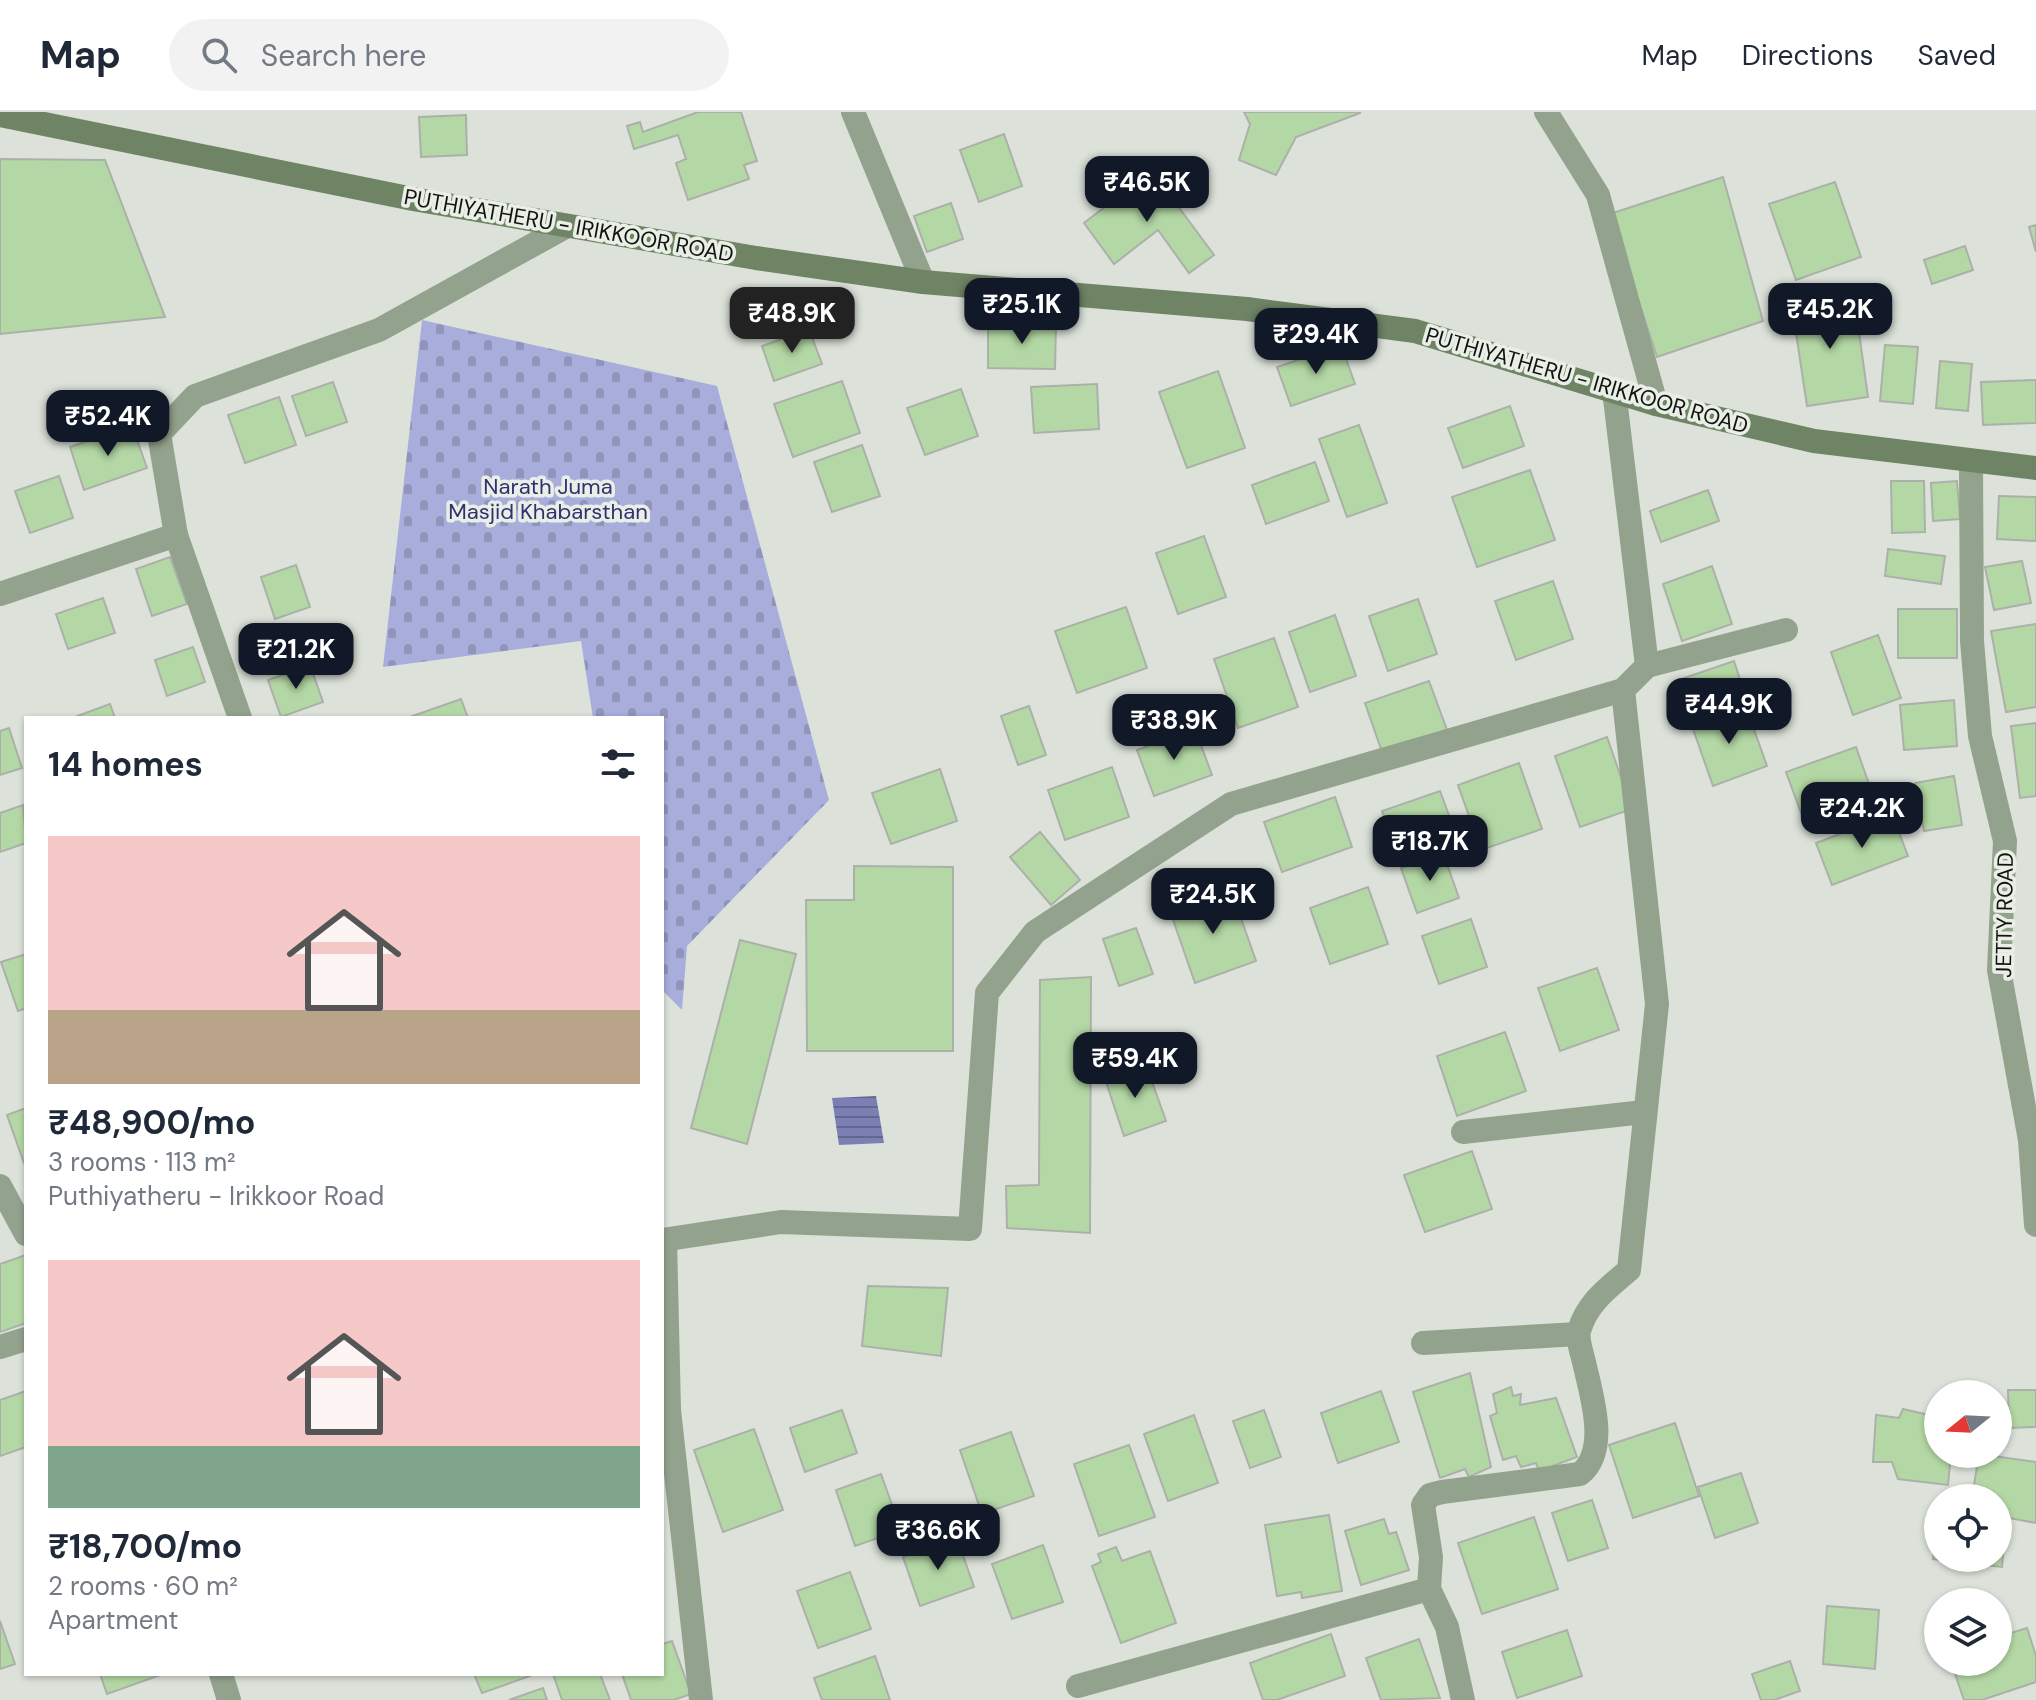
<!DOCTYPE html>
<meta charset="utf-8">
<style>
body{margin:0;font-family:"DM Sans",sans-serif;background:#f2f2f3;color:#1f2937;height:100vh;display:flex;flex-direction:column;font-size:30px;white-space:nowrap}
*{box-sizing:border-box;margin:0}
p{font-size:26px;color:#747a83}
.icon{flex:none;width:44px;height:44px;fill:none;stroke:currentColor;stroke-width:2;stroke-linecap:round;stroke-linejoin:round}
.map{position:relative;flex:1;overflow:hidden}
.drawer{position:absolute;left:24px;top:604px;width:640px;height:960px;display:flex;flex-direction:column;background:#fff;border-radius:0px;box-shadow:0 2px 6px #0004}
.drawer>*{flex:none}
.needle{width:52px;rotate:252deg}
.tools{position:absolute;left:1924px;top:1268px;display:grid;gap:16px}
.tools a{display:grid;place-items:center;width:88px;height:88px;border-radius:50%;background:#fff;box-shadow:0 2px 6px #0004;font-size:40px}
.price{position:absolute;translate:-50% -68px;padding:0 18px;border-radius:16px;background:#111827;color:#fff;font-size:26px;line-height:52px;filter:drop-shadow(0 2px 4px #0008)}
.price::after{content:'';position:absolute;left:50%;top:48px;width:24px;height:18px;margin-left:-12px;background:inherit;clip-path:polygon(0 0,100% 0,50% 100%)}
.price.current{background:#222;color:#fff}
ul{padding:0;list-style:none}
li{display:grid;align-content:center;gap:16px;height:424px;padding:0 24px}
li span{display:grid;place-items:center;height:248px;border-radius:0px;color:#555}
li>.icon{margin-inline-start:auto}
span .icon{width:144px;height:144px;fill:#fffc;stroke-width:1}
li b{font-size:34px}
h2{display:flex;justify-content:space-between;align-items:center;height:96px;padding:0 24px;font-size:34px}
header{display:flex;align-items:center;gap:48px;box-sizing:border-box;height:112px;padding:0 40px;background:#fff;border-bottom:2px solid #e0e1e3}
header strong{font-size:38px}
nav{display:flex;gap:44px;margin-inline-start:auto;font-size:28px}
.search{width:560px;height:72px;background:#f2f2f3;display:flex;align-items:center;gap:20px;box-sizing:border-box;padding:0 28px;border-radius:44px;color:#747a83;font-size:30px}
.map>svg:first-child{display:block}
</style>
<header>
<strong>Map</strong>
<div class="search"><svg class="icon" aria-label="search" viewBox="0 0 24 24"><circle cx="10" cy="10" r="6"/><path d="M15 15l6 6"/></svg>Search here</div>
<nav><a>Map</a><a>Directions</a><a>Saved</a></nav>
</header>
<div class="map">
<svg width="2036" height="1588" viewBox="0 0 2036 1588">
<defs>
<pattern id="cemetery-stones" width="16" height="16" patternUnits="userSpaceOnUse" patternTransform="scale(2)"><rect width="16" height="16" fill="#a8addb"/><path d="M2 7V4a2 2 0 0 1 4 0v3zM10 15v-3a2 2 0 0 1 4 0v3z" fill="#9094bb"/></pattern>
<pattern id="water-rules" width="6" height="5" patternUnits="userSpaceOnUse" patternTransform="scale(2)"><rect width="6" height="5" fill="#7b7fb3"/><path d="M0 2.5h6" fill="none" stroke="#636790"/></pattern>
</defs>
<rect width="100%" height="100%" fill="#dce2d9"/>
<!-- cemetery -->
<polygon fill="url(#cemetery-stones)" points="422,208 717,274 829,688 687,834 682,898 662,878 662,606 593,606 581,529 383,555"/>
<!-- water -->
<polygon fill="url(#water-rules)" points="876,984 884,1031 839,1033 832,986"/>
<!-- building -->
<g fill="#b4d8a5" stroke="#abb1a8" stroke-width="2">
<polygon points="741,0 757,49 744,53 749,67 688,88 676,51 686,47 678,23 634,37 627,14 640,10 643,20 698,0"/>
<polygon points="1244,0 1360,0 1360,1 1296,25 1276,63 1239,48 1250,12"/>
<polygon points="466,3 467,43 421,45 419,5"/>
<polygon points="1004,22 1022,74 979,90 960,38"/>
<polygon points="0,47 105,48 165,205 0,222"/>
<polygon points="1152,59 1214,143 1189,161 1158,118 1114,152 1084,111"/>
<polygon points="1723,65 1763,209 1657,245 1610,102"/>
<polygon points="1835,70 1861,145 1796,168 1769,92"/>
<polygon points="951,91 963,127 927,140 914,104"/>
<polygon points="2036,113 2036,140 2029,115"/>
<polygon points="1965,134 1973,158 1932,172 1924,148"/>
<polygon points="1854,185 1868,285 1807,294 1792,194"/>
<polygon points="988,211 1056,213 1055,257 988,256"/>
<polygon points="809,217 822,252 774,269 762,234"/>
<polygon points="1341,233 1355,272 1291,294 1277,255"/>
<polygon points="1885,233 1918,235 1913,292 1880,289"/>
<polygon points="1940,249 1972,252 1968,299 1936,296"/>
<polygon points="1218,259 1245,336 1187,356 1159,280"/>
<polygon points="2036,268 2036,311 1983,313 1981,270"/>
<polygon points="842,269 860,321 793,345 774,292"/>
<polygon points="333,270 347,310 306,324 292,284"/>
<polygon points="1097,272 1099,317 1034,321 1031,275"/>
<polygon points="961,277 978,324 925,343 907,296"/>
<polygon points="279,285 296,333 245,351 228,303"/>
<polygon points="1510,294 1524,334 1463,356 1448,316"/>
<polygon points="1359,313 1387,391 1347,405 1319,327"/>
<polygon points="132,314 147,356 84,378 70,335"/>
<polygon points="862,333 880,384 832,400 814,350"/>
<polygon points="1315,350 1329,389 1266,412 1252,373"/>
<polygon points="1530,358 1555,428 1477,455 1452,385"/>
<polygon points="59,364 73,406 30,421 15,379"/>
<polygon points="1891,369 1924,369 1925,420 1892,421"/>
<polygon points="1957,369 1960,407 1933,409 1931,371"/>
<polygon points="1708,378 1719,409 1661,430 1650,399"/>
<polygon points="1999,384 2036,385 2036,429 1997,427"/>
<polygon points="1204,424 1226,485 1178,502 1156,441"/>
<polygon points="1888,437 1945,444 1941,472 1885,464"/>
<polygon points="170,445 187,492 152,504 136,457"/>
<polygon points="2022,449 2031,491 1994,498 1985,455"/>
<polygon points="296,453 310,495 275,507 261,465"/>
<polygon points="1712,454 1732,512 1682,529 1663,472"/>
<polygon points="1553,469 1573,527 1516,548 1495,489"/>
<polygon points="103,486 115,521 68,537 56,502"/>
<polygon points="1418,487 1437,542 1388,559 1369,504"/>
<polygon points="1126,495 1147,556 1077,581 1055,519"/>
<rect x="1898" y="497" width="59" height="49"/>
<polygon points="1335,503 1356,564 1310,580 1289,520"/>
<polygon points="2036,512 2036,595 2006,600 1991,519"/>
<polygon points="1878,523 1901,586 1853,603 1831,540"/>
<polygon points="1274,526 1298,595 1238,616 1214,547"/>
<polygon points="193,535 205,570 167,584 155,548"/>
<polygon points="1734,549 1744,580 1692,598 1681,567"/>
<polygon points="310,553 323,590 281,605 268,568"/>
<polygon points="1429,569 1447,618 1382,640 1365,591"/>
<polygon points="461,587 468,606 407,606"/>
<polygon points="1954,588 1957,634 1904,638 1900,593"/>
<polygon points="110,592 115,606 72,606"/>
<polygon points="1029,594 1046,643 1018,653 1001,604"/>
<polygon points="1746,595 1767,654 1713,674 1692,614"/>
<polygon points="2036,611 2036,684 2020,686 2011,614"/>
<polygon points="9,616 22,656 0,663 0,619"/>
<polygon points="1195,617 1212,663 1154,684 1137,638"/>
<polygon points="1607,625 1632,697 1580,715 1555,644"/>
<polygon points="1856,635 1876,692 1807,717 1786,660"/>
<polygon points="1519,651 1542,717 1481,738 1458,673"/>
<polygon points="1112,655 1129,705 1065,728 1048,678"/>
<polygon points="940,657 957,709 891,732 872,681"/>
<polygon points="1954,664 1962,713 1924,719 1915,671"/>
<polygon points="1440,679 1454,717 1395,737 1382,699"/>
<polygon points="1335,685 1352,735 1282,760 1264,710"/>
<polygon points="23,693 26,731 0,740 0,701"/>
<polygon points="1892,702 1908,744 1832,773 1816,731"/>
<polygon points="1040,720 1080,768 1051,793 1010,745"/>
<polygon points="1443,741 1459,786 1417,801 1401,756"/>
<polygon points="854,754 953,755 953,939 807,939 806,788 854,788"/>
<polygon points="1368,775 1388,832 1330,852 1310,796"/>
<polygon points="1231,778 1256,849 1195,871 1170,799"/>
<polygon points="1471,807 1487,855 1439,872 1422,824"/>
<polygon points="1136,816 1153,862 1119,874 1103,827"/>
<polygon points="740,828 796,842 747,1032 691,1016"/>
<polygon points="26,842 26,896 18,899 1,850"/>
<polygon points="1597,856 1619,918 1560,939 1538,876"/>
<polygon points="1091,865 1090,1121 1007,1116 1006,1074 1039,1073 1040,868"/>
<polygon points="1505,920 1526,979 1457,1004 1437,944"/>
<polygon points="1146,953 1166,1009 1124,1024 1105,967"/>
<polygon points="26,996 26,1050 24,1051 7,1003"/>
<polygon points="1472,1039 1492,1097 1425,1120 1404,1063"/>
<polygon points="26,1143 26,1211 0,1220 0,1152"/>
<polygon points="868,1174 948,1176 941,1244 862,1234"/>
<polygon points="1470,1261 1491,1355 1469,1365 1465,1357 1440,1366 1413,1280"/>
<polygon points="1511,1275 1513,1284 1521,1282 1520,1293 1556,1286 1577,1345 1539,1359 1536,1351 1521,1355 1516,1344 1503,1348 1490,1304 1497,1301 1493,1282"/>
<polygon points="2008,1278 2036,1278 2036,1315 2009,1316"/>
<polygon points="26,1279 26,1335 0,1344 0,1288"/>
<polygon points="1381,1279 1399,1330 1338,1351 1321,1301"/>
<polygon points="1903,1297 1938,1305 1938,1342 1951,1342 1948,1373 1898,1367 1892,1350 1873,1350 1876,1303 1899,1306"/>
<polygon points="842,1298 857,1341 805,1360 790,1316"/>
<polygon points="1264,1298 1281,1345 1250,1356 1233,1309"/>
<polygon points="1194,1303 1218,1371 1168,1389 1144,1322"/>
<polygon points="1675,1311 1699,1384 1633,1406 1609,1333"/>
<polygon points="754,1317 783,1398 723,1420 694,1338"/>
<polygon points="1011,1320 1034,1384 982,1402 960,1338"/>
<polygon points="1129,1333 1155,1405 1099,1424 1074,1352"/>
<polygon points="1979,1342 2036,1350 2036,1411 1998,1404 1998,1386 1972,1386"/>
<polygon points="1741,1361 1758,1411 1715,1426 1698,1375"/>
<polygon points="881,1362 901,1418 855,1434 836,1378"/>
<polygon points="1592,1388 1608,1436 1568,1449 1552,1401"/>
<polygon points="1329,1403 1342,1479 1302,1486 1301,1480 1277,1484 1265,1413"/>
<polygon points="1534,1405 1558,1477 1482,1502 1458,1431"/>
<polygon points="1384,1407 1389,1422 1396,1420 1409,1458 1361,1473 1345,1419"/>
<polygon points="1936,1416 1938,1446 1998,1446 1998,1423 2005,1424 2002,1455 1933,1447"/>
<polygon points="957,1426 974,1475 920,1494 903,1445"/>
<polygon points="1043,1433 1063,1490 1012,1507 992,1452"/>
<polygon points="1116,1435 1122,1449 1150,1439 1176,1511 1121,1531 1092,1454 1101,1450 1098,1442"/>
<polygon points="850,1460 871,1517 818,1536 797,1479"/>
<polygon points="1827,1494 1879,1498 1875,1557 1823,1552"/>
<polygon points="0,1509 15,1552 0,1557"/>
<polygon points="2027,1516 2036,1544 2036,1570 1982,1588 1964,1588 1951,1550 1998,1550 1998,1525"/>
<polygon points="1567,1518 1582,1564 1517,1586 1502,1540"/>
<polygon points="1331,1522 1345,1564 1277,1588 1263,1588 1250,1551"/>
<polygon points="1419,1527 1440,1586 1381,1588 1366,1546"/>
<polygon points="672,1529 691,1582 674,1588 631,1588 622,1562 662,1562 662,1532"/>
<polygon points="875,1544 890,1588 822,1588 814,1566"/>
<polygon points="1790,1549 1800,1579 1774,1588 1761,1588 1752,1562"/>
<polygon points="100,1562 163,1562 107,1582"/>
<polygon points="474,1562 529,1562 530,1564 482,1581"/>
<polygon points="553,1562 600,1562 610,1588 562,1588"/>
<polygon points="543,1576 547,1588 509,1588"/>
</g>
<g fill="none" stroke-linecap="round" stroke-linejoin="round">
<!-- street -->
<g stroke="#93a28d" stroke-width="24">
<polyline points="853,0 923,170"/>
<polyline points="1546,0 1598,83 1656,292"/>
<polyline points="1971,350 1972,529 1980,624 2005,729 1999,858 2030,1028 2036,1113"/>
<polyline points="0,482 176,423"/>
<polyline points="1647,554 1786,518"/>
<polyline points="240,606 176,423 159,322 195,284 379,218 567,114"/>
<polyline points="1463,1020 1644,1000"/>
<polyline points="0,1074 26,1122"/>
<polyline points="662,1128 781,1110 970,1117 987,881 1035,820 1231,692 1623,578"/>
<polyline points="665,1128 669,1298 701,1588"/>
<polyline points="1423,1231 1578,1222"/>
<polyline points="0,1235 26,1227"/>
<polyline points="221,1562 229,1588"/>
<polyline points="1078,1574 1429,1477"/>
<path d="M 1463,1588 L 1447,1515 L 1429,1477 L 1431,1445 L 1423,1393 L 1430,1383 L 1442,1380 L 1580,1362 C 1610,1338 1591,1282 1584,1250 C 1582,1241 1577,1228 1579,1219 C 1587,1191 1608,1176 1629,1158 L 1657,892 L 1623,578 L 1647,554 L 1614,278"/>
</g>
<!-- secondary -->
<polyline stroke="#6e8464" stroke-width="24" points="0,3 413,87 756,146 923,170 1247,197 1415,219 1656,292 1814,329 2036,356"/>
</g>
<g text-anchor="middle" stroke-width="7" stroke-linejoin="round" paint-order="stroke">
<!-- street labels -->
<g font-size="22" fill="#111310" stroke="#e9efe6">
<text transform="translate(569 113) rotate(10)" y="8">PUTHIYATHERU - IRIKKOOR ROAD</text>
<text transform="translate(1587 268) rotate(16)" y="8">PUTHIYATHERU - IRIKKOOR ROAD</text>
<text transform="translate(2004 803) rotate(-89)" y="8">JETTY ROAD</text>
</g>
<!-- park labels -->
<g font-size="22" fill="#313171" stroke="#e9efe6">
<text x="548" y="382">Narath Juma<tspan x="548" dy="25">Masjid Khabarsthan</tspan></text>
</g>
</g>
</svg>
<div class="tools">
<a><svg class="needle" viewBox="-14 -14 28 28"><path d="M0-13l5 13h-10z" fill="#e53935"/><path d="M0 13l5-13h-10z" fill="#747a83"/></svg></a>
<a><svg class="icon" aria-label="locate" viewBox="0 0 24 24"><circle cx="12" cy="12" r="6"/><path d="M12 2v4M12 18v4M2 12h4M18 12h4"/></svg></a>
<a><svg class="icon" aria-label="layers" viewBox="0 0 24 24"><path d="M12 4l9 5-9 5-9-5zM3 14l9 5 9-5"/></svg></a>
</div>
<b class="price" style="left:1147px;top:112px">₹46.5K</b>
<b class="price" style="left:1022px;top:234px">₹25.1K</b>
<b class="price" style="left:1830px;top:239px">₹45.2K</b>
<b class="price current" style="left:792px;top:243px">₹48.9K</b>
<b class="price" style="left:1316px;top:264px">₹29.4K</b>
<b class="price" style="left:108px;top:346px">₹52.4K</b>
<b class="price" style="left:296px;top:579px">₹21.2K</b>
<b class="price" style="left:1729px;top:634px">₹44.9K</b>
<b class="price" style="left:1174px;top:650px">₹38.9K</b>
<b class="price" style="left:1862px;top:738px">₹24.2K</b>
<b class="price" style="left:1430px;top:771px">₹18.7K</b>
<b class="price" style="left:1213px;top:824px">₹24.5K</b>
<b class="price" style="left:1135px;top:988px">₹59.4K</b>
<b class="price" style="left:938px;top:1460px">₹36.6K</b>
<section class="drawer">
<h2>14 homes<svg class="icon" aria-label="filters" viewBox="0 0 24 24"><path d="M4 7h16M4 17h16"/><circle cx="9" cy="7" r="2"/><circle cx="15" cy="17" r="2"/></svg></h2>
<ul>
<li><span style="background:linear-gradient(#f6c9c9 70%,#b9a48a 0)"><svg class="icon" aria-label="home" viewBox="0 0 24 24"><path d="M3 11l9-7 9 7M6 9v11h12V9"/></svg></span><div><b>₹48,900/mo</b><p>3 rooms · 113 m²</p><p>Puthiyatheru - Irikkoor Road</p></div></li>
<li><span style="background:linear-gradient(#f6c9c9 75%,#7fa58c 0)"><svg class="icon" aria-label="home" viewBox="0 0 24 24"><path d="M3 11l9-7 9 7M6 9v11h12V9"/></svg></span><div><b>₹18,700/mo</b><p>2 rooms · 60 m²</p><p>Apartment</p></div></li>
</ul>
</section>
</div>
